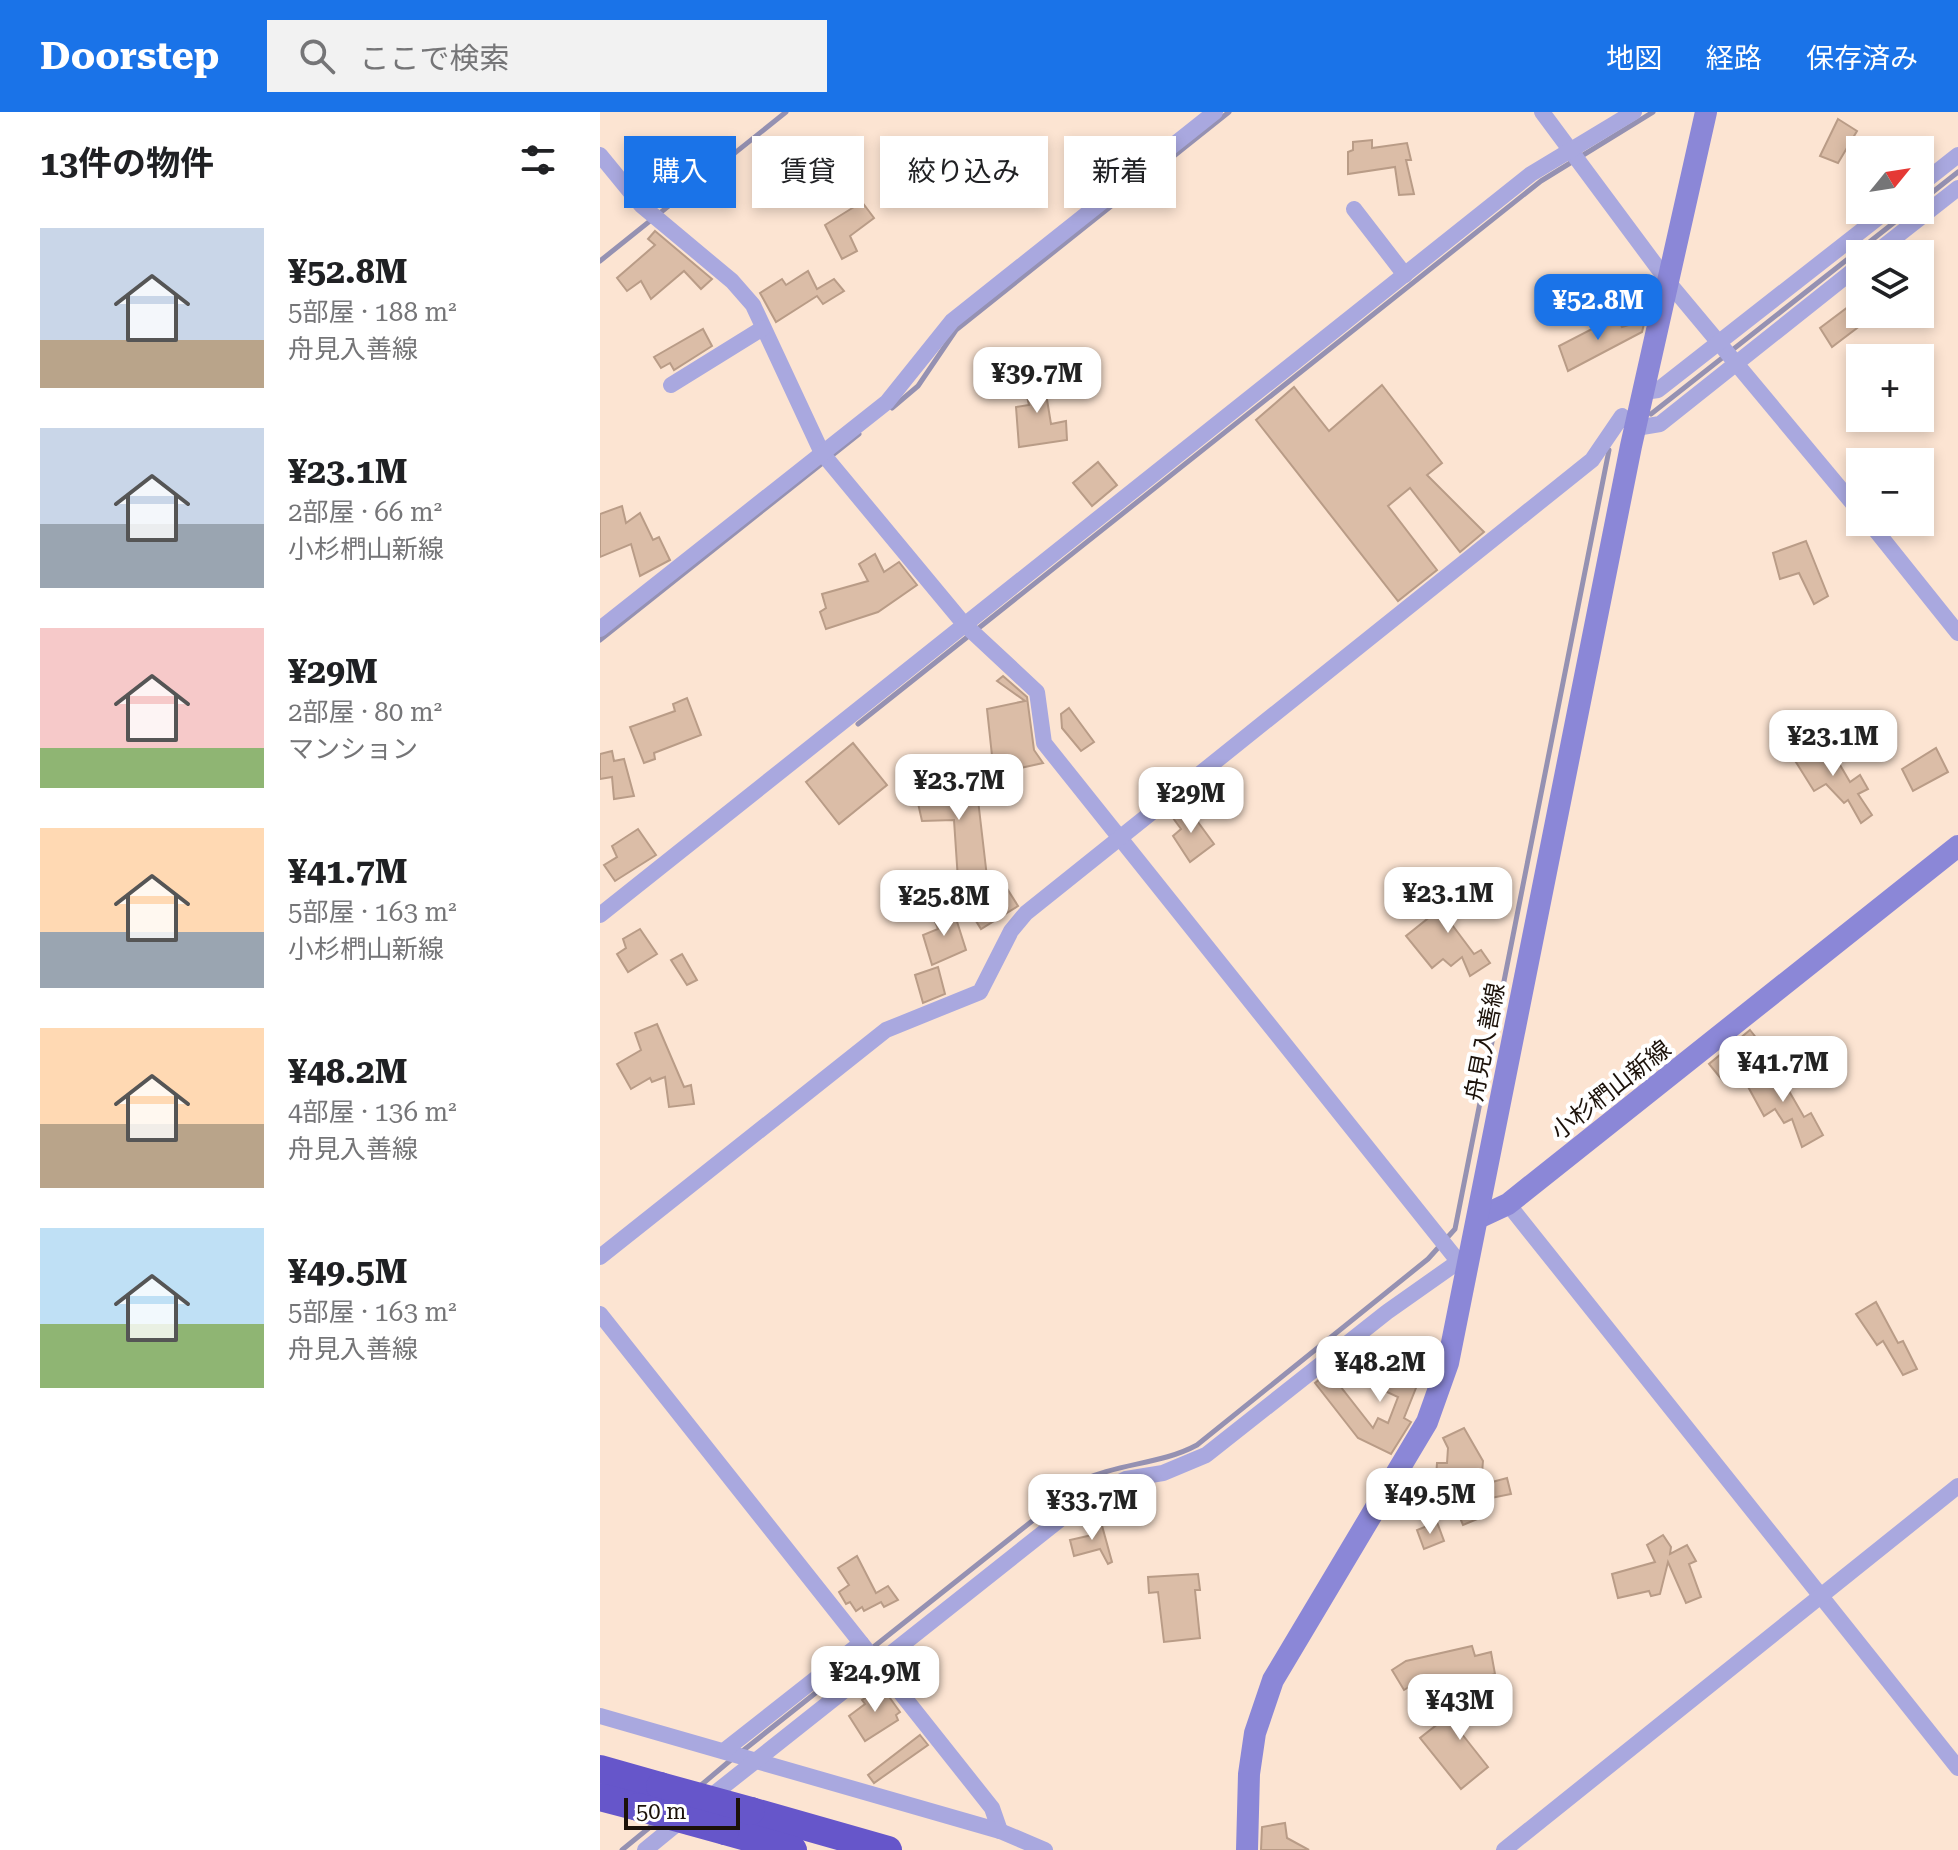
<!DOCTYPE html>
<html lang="ja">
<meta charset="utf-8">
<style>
body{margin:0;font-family:"Roboto Serif","Noto Sans JP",serif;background:#f2f2f2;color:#202124;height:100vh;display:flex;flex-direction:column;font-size:30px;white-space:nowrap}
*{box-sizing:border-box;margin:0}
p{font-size:26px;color:#757577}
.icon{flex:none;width:44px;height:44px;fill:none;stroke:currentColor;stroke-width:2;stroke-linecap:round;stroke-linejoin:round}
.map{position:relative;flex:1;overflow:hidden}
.sheet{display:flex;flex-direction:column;background:#fff;width:600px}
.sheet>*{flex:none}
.hud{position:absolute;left:24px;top:24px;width:760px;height:72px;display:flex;gap:16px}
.needle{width:52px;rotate:60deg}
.fabs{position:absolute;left:1246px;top:24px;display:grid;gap:16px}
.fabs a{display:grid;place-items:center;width:88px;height:88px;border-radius:0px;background:#fff;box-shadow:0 4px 12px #0003;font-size:40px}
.scale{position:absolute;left:24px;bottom:20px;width:116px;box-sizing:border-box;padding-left:8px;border:4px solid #1c120a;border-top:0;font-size:22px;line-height:28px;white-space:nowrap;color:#1c120a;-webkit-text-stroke:6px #fff;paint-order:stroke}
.price{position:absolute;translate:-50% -68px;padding:0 18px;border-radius:16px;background:#fff;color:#222;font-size:26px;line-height:52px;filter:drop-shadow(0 2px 4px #0008)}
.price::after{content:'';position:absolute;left:50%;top:48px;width:24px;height:18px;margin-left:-12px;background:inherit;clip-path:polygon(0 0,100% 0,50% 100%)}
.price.selected{background:#1a73e8;color:#fff}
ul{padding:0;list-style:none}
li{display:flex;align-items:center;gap:24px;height:200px;padding:0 40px}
li span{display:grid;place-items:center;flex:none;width:224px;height:160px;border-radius:0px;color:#555}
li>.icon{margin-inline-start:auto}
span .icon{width:96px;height:96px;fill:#fffc;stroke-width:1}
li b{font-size:34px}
h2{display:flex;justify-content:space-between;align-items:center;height:96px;padding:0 40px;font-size:34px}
.tag{padding:0 28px;border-radius:0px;background:#fff;box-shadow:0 4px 12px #0003;font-size:28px;line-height:72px}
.tag.selected{background:#1a73e8;color:#fff}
header{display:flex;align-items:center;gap:48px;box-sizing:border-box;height:112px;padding:0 40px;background:#1a73e8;color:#fff}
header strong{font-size:38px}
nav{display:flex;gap:44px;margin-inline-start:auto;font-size:28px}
.search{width:560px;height:72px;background:#f2f2f2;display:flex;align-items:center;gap:20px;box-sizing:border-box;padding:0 28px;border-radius:0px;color:#757577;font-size:30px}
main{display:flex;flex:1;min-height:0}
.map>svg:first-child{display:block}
</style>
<header>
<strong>Doorstep</strong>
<div class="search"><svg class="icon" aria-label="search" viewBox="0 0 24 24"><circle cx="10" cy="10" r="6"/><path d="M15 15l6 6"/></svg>ここで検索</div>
<nav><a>地図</a><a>経路</a><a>保存済み</a></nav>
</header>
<main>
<section class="sheet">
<h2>13件の物件<svg class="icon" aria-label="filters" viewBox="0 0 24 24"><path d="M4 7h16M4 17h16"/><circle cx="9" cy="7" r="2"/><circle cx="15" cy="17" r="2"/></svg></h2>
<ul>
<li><span style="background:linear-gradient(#c9d6e8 70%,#b9a48a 0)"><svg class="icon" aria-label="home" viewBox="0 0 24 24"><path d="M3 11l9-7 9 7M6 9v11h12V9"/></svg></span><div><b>¥52.8M</b><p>5部屋 · 188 m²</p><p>舟見入善線</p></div></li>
<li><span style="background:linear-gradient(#c9d6e8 60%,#9aa5b1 0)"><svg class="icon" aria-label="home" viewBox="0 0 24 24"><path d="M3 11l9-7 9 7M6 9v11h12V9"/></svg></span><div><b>¥23.1M</b><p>2部屋 · 66 m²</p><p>小杉椚山新線</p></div></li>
<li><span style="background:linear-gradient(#f6c9c9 75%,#8fb573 0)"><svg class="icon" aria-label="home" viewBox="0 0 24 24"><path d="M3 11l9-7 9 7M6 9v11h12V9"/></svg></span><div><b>¥29M</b><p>2部屋 · 80 m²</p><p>マンション</p></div></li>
<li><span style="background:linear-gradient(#ffd9b3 65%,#9aa5b1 0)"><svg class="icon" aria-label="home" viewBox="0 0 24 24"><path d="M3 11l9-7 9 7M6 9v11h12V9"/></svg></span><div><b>¥41.7M</b><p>5部屋 · 163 m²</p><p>小杉椚山新線</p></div></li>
<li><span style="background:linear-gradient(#ffd9b3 60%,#b9a48a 0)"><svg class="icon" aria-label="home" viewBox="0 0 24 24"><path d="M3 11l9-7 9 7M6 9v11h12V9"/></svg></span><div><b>¥48.2M</b><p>4部屋 · 136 m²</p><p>舟見入善線</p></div></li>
<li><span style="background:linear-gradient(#bfe0f5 60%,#8fb573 0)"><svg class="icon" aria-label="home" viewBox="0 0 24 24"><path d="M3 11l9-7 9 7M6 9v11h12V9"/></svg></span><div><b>¥49.5M</b><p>5部屋 · 163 m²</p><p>舟見入善線</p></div></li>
</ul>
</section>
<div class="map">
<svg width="1358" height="1738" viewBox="0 0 1358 1738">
<rect width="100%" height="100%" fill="#fce4d2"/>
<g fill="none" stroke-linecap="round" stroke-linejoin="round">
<!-- stream -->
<g stroke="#9591b2" stroke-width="5">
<polyline points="1320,90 1358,60"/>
<polyline points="0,149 186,0"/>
<polyline points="292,296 318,274 356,218 629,0"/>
<polyline points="1051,302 1310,98"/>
<polyline points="0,528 259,322"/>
<polyline points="258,612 941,69 1053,0"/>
<path d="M 140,1641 L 485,1367 C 521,1351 562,1352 597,1333 L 828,1147 L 855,1117 L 1009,338"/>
<polyline points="100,1674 132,1647"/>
<polyline points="22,1738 55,1711"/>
</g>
</g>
<!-- building -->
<g fill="#dbbda7" stroke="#b99c87" stroke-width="2">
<polygon points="1238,7 1257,19 1238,51 1220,44"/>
<polygon points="772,28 772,36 807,31 811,48 806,48 814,82 799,83 795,55 748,62 748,40 753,38 753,30"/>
<polygon points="262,90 274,106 250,124 257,139 242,147 225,113"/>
<polygon points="55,119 112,167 101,177 84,159 51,187 41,169 27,179 17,166 55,133 48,127"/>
<polygon points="208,159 217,177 234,167 244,179 223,192 217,184 176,210 160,181 182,167 186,173"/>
<polygon points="1248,195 1261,213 1232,235 1220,216"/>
<polygon points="1017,204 1022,215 1045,208 1042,220 968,259 959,234"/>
<polygon points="103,217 112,234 74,258 70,251 61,256 54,245"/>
<polygon points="442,257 451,312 466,309 467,328 419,335 416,295 429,293 422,263"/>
<polygon points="782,273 842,351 827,363 884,420 860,440 810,376 788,394 837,458 798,489 656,308 694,275 729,319"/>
<polygon points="498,350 517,373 492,394 473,371"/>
<polygon points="22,394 26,411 40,401 53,428 59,425 70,448 40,464 31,432 0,445 0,402"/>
<polygon points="1206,429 1228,484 1214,492 1199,461 1180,467 1173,441"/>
<polygon points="275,442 284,460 299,450 317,473 278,500 226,517 220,500 226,496 222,482 268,469 259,452"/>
<polygon points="403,564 427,585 434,638 443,651 394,662 387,597 425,589 397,569"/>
<polygon points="87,586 101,623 54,641 55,647 44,651 30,615 75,599 73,592"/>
<polygon points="469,596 494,630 481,639 462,616 461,602"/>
<polygon points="1226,629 1250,670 1260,663 1268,677 1258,682 1272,703 1261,711 1248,688 1244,691 1226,672 1214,679 1194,647"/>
<polygon points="253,631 287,673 239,712 206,670"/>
<polygon points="1336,636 1348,660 1313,679 1302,657"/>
<polygon points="12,639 14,649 24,647 34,684 14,687 12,665 0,667 0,642"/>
<polygon points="375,662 387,765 358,768 354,708 322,709 315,678 356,675 355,665"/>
<polygon points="587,695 614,732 590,750 573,724 581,717 573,706"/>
<polygon points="38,717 56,743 15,769 4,753 17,745 12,734"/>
<polygon points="401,767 418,794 381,817 363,788"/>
<polygon points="871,772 881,786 850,810 874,842 881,838 890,851 870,864 862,845 851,854 843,847 832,856 806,824"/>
<polygon points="353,797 366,838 332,853 323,823 338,817 332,802"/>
<polygon points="40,817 57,842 28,860 17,842 26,836 23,827"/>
<polygon points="82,842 97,868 87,873 71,848"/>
<polygon points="338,855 345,882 323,891 315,863"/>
<polygon points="57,912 84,975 91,973 94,992 69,995 65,965 52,970 50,966 31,977 17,952 41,938 35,921"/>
<polygon points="1150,918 1158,928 1132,950 1136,959 1123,969 1109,952"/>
<polygon points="1174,953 1204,1005 1211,1001 1223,1023 1202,1035 1192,1007 1184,1011 1175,997 1164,1004 1146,971"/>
<polygon points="1276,1190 1298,1231 1303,1229 1317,1257 1303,1263 1283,1229 1277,1233 1256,1202"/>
<polygon points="808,1244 826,1254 824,1257 830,1260 825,1274 818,1271 804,1306 811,1310 791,1342 758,1326 715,1271 729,1260 773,1316 778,1306 788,1311 798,1285 774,1274 784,1255 804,1256"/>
<polygon points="864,1316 883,1349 881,1373 907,1366 911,1382 881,1388 887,1403 863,1413 850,1382 826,1380 827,1365 836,1366 837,1351 847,1351 848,1336 843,1326"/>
<polygon points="501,1410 512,1450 508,1452 500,1437 474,1444 470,1428 492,1423 486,1412"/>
<polygon points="837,1410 844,1429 824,1437 817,1418"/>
<polygon points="1063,1423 1071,1435 1070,1442 1087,1433 1096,1449 1089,1452 1101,1485 1086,1491 1068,1450 1060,1482 1051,1484 1049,1479 1018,1486 1012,1462 1055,1450 1047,1433"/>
<polygon points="257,1444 276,1481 288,1474 298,1488 284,1495 281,1490 264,1499 262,1495 256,1499 250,1490 246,1492 239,1480 249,1473 238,1456"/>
<polygon points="598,1462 600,1478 595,1478 600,1526 564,1530 558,1480 549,1481 548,1465"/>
<polygon points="872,1534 875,1544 891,1540 895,1562 855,1573 853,1565 826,1573 824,1566 804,1578 792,1558 806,1549"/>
<polygon points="282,1575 300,1600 296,1603 298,1608 265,1629 249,1604 265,1592 262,1588"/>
<polygon points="903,1580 906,1591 854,1612 888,1655 861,1677 820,1626 857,1597"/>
<polygon points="320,1623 328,1633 274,1671 268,1663"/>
<polygon points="685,1711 687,1726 709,1738 661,1738 662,1715"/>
</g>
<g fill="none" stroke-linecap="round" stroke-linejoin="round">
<!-- minor -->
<g stroke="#a9a8df" stroke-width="16">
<polyline points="942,0 1069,171 1260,400"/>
<polyline points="0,43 41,93 132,169 153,193 222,341 364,512 437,580 444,631 858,1149"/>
<polyline points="1320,73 1358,43"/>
<polyline points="754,97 805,163"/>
<polyline points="1274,142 1358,76"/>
<polyline points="71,273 163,216"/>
<polyline points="1044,280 1058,278 1288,98"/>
<polyline points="1269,410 1358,521"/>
<polyline points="0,517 287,290 352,209 615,0"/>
<polyline points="0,803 931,62 1034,0"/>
<polyline points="908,1092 1358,1656"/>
<polyline points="0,1145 286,918 380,880 411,819 426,801 992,348 1022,304 1036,316 1060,312 1260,153"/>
<polyline points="0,1202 392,1696 400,1719"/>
<polyline points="0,1604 400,1719 445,1738"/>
<polyline points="125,1638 261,1531"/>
<polyline points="105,1689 487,1386 526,1367 563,1361 606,1343 787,1200 865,1145"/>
<polyline points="45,1738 84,1706"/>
<polyline points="904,1738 1358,1374"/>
</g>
<!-- secondary -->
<g stroke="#8b87d7" stroke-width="22">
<polyline points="878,1106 908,1092 1358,734"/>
<polyline points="647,1738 649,1662 655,1621 673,1568 827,1310 848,1251 1031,334 1106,0"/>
</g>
<!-- motorway -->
<g stroke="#6656ca" stroke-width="28">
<polyline points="0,1657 60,1674"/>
<polyline points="0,1685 38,1695"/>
<polyline points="151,1699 288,1738"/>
<polyline points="125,1719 193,1738"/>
</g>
<!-- motorway-bridge -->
<g stroke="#6656ca" stroke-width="28">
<polyline points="60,1674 151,1699"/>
<polyline points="38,1695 125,1719"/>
</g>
</g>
<g text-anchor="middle" stroke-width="8" stroke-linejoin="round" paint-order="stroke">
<!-- street labels -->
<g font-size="24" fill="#1c120a" stroke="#fff">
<text transform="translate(885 930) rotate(-79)" y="8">舟見入善線</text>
<text transform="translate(1011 978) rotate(-38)" y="8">小杉椚山新線</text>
</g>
</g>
</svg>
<div class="fabs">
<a><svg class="needle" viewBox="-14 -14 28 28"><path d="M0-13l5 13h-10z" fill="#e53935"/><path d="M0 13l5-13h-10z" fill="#757577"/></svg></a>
<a><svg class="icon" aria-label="layers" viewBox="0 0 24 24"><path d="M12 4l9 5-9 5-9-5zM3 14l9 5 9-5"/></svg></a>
<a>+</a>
<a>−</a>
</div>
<div class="scale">50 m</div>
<b class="price selected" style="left:998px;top:230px">¥52.8M</b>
<b class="price" style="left:437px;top:303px">¥39.7M</b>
<b class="price" style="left:1233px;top:666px">¥23.1M</b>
<b class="price" style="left:359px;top:710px">¥23.7M</b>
<b class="price" style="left:591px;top:723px">¥29M</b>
<b class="price" style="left:848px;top:823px">¥23.1M</b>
<b class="price" style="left:344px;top:826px">¥25.8M</b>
<b class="price" style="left:1183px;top:992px">¥41.7M</b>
<b class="price" style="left:780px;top:1292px">¥48.2M</b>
<b class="price" style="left:830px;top:1424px">¥49.5M</b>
<b class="price" style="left:492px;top:1430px">¥33.7M</b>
<b class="price" style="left:275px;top:1602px">¥24.9M</b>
<b class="price" style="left:860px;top:1630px">¥43M</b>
<div class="hud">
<a class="tag selected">購入</a>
<a class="tag">賃貸</a>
<a class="tag">絞り込み</a>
<a class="tag">新着</a>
</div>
</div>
</main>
